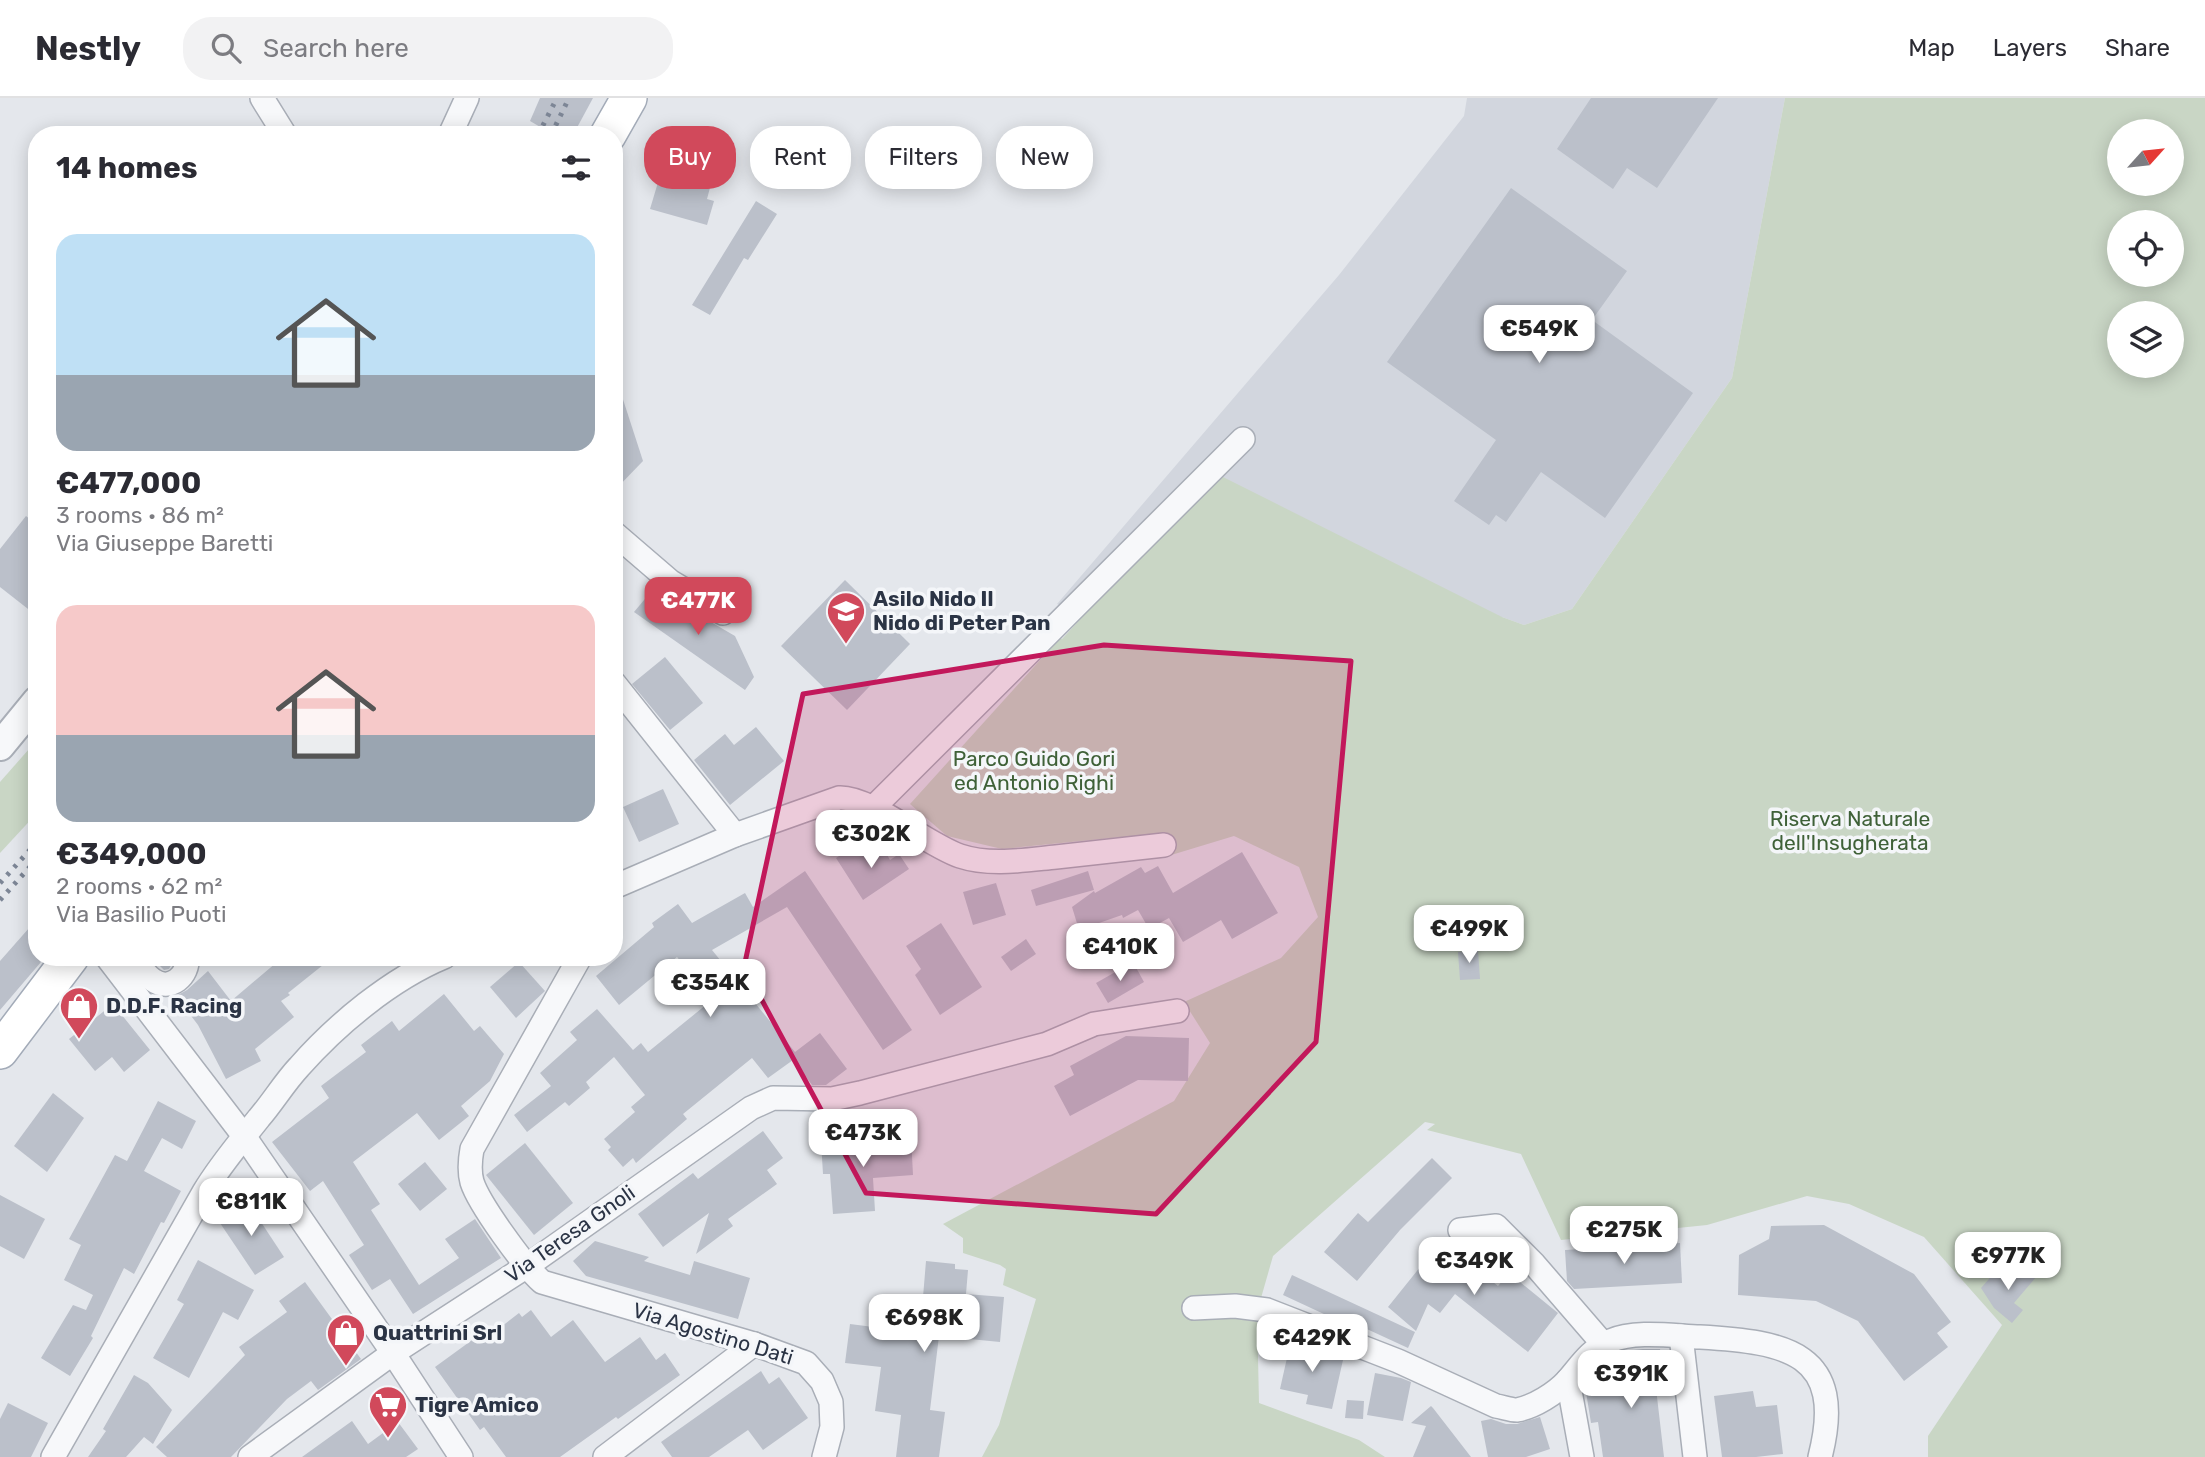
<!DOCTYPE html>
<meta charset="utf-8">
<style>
body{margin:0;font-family:Rubik,sans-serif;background:#f2f2f3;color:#2b2b33;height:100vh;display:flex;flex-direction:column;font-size:26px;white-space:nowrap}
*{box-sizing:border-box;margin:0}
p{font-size:23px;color:#7c7c81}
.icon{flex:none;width:38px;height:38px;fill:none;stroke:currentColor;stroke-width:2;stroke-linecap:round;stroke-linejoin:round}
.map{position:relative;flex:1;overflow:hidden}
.details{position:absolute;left:28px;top:28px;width:595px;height:840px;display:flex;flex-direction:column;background:#fff;border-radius:28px;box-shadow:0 4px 18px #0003}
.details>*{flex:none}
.top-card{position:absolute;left:644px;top:28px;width:665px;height:63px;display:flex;gap:14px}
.needle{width:46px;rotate:63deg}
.tools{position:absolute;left:2107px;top:21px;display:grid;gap:14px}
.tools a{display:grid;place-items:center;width:77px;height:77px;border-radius:50%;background:#fff;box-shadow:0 4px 18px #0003;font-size:35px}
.price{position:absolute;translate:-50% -60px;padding:0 16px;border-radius:14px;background:#fff;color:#222;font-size:23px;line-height:46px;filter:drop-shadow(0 2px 4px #0008)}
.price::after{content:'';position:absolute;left:50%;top:42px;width:21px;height:16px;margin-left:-10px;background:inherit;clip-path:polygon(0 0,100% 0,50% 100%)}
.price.active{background:#d1495b;color:#fff}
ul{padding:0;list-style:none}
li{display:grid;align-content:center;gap:14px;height:371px;padding:0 28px}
li span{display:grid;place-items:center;height:217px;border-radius:21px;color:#555}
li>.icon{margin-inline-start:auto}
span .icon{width:126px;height:126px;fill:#fffc;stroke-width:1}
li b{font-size:30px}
h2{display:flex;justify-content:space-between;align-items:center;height:84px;padding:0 28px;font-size:30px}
.pill{padding:0 24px;border-radius:28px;background:#fff;box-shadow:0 4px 18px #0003;font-size:24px;line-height:63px}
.pill.active{background:#d1495b;color:#fff}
header{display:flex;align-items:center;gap:42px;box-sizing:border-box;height:98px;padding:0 35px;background:#fff;border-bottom:2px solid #e1e1e2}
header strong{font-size:33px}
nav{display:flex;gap:38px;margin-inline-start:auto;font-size:24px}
.search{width:490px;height:63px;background:#f2f2f3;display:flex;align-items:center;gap:18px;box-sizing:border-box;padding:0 24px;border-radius:28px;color:#7c7c81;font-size:26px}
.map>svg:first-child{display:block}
</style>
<header>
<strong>Nestly</strong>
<div class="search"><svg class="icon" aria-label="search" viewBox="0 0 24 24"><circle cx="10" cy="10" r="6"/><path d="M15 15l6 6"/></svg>Search here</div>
<nav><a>Map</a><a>Layers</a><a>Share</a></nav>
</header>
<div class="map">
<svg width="2205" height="1359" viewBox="0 0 2205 1359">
<rect width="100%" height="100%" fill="#e4e7ec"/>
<!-- built -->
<polygon fill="#d2d6de" points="1467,0 1785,0 1732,280 1572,511 1524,527 1502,519 1142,545 1057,506 1339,177 1464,18"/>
<!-- green -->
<g fill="#c9d6c5" fill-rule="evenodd">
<path d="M 1785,0 L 2205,0 L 2205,1359 L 1928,1359 L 1928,1338 L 2002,1227 L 1924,1139 L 1849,1106 L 1807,1098 L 1707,1127 L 1561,1142 L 1521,1056 L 1427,1032 L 1435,1026 L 1425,1024 L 1273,1158 L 1257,1214 L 1259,1305 L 1359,1342 L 1385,1359 L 982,1359 L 999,1327 L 1036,1201 L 1003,1187 L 1006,1171 L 1000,1167 L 963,1155 L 963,1140 L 943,1126 L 1174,1003 L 1210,945 L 1184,904 L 1281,860 L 1318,819 L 1299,769 L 1234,738 L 1168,758 L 1121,739 L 1002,751 L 947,738 L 910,706 L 1060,540 L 1062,541 L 1215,375 L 1502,519 L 1524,527 L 1572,511 L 1732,280 ZM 2119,33 L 2172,33 L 2172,86 L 2119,86 ZM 2119,124 L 2172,124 L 2172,177 L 2119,177 ZM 2119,215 L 2172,215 L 2172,268 L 2119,268 Z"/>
<polygon points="37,642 37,715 0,755 0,684"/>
</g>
<!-- building -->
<g fill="#bbc0ca">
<polygon points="540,0 593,0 573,37 554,37 530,23"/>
<polygon points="1591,0 1718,0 1657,90 1627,70 1613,91 1557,51"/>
<polygon points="685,74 712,82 707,101 714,103 707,127 650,111 659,81 682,87"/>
<polygon points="1511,90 1627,173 1592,222 1693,295 1605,420 1541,374 1506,424 1496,417 1489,427 1454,403 1496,342 1387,264"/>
<polygon points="756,103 777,116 748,162 744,160 710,217 692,207"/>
<polygon points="618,286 643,363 614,393 614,287"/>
<polygon points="26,418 37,427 37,518 0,489 0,451"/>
<polygon points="845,482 910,546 847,612 781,548"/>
<polygon points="655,489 700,526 704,520 735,538 754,579 745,592 634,514"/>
<polygon points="665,559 703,605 670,632 632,586"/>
<polygon points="756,629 784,663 730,707 694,662 725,636 734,647"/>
<polygon points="663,691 679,726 639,744 623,709"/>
<polygon points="854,748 859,757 868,751 874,760 885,753 890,762 899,756 909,771 863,802 836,760"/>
<polygon points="1242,754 1278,815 1232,841 1221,822 1183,844 1169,820 1149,831 1138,812 1123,820 1122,817 1079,832 1072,809 1094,793 1095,795 1141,769 1145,775 1158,768 1173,795"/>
<polygon points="805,773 912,932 883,952 787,809 712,852 795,954 820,935 847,971 826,987 812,987 793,962 768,980 752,960 683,1016 687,1021 636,1065 633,1060 623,1069 608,1052 611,1049 604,1041 635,1014 631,1009 645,997 614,959 586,984 590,990 569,1008 565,1004 527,1034 514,1017 551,988 540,975 577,942 570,934 597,911 633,952 641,945 648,954 712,902 677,859 619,907 596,878 654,829 652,825 678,806 692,825 745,795 753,809"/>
<polygon points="1088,773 1094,792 1036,808 1031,792"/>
<polygon points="996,785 1006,817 973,827 963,794"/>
<polygon points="37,821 37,860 41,864 0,912 0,863"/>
<polygon points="941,825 982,889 940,917 915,877 921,871 906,848"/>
<polygon points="1026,841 1036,856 1011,873 1001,859"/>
<polygon points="1478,852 1480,881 1460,882 1458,854"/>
<polygon points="151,859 173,859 173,864 169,871 164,872"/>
<polygon points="283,859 333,859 288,895 290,897 281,903 294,919 255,951 261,963 226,981 198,927 176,898 187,892 208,873 231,903"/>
<polygon points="519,864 545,893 516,920 490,889"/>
<polygon points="1133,864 1144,884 1108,905 1096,885"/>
<polygon points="444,896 474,933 480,928 504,956 490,983 461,1008 469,1018 439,1042 417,1015 353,1064 380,1106 371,1112 419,1187 459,1160 445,1141 475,1121 501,1160 413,1216 390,1181 372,1192 349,1157 364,1147 323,1083 310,1093 272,1044 329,1000 321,988 366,954 361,947 392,923 399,933"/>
<polygon points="113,906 150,952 124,974 112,959 95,973 69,941"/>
<polygon points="1126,938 1189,940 1188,983 1138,982 1070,1018 1054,988 1074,977 1070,968"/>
<polygon points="53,995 84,1020 47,1074 14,1048"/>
<polygon points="158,1003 196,1023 182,1051 162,1040 144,1073 181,1093 164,1125 161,1124 134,1176 124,1170 91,1238 93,1240 70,1278 41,1260 73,1207 86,1212 93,1197 64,1182 81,1147 69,1141 115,1057 127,1063"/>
<polygon points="763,1033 783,1060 767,1072 777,1086 728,1121 733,1128 696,1156 709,1115 663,1149 638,1116 693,1075 698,1081"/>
<polygon points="911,1037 913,1077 873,1080 875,1113 833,1116 830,1076 823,1076 821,1043"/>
<polygon points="525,1045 573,1105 534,1137 486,1077"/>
<polygon points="1432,1060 1452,1080 1400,1132 1357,1183 1324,1154 1358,1115 1368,1124"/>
<polygon points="425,1064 447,1091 420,1113 398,1086"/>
<polygon points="0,1097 45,1121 24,1161 0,1148"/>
<polygon points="247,1103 284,1159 255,1177 218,1122"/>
<polygon points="1824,1127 1914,1176 1951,1224 1937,1235 1948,1249 1904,1283 1858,1223 1816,1203 1738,1197 1739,1157 1769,1141 1771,1128"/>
<polygon points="595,1143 649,1159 644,1163 690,1177 694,1163 750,1180 738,1221 586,1178 573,1163"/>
<polygon points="1441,1143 1498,1188 1509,1175 1558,1215 1528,1254 1455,1196 1440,1215 1428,1206 1416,1233 1388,1209"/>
<polygon points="1680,1145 1682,1185 1574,1191 1567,1183 1565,1152"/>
<polygon points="198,1162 254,1192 238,1222 223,1214 189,1280 153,1260 184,1206 177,1202"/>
<polygon points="926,1163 955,1166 955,1171 968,1172 966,1196 1004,1199 1000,1244 939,1238 930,1312 945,1314 939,1359 896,1359 901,1317 875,1313 881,1269 845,1265 850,1226 920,1235"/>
<polygon points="2025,1167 2037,1178 2014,1205 2023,1212 2012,1225 1994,1210 1981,1190 1996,1173 2010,1185"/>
<polygon points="1292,1177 1415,1234 1408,1250 1356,1226 1354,1230 1283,1197"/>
<polygon points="305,1184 361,1261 318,1292 311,1283 287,1301 231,1359 167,1359 156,1349 245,1257 239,1249 287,1214 279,1203"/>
<polygon points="531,1212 551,1239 573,1222 605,1264 640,1239 656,1262 665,1255 680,1277 618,1321 616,1319 560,1359 506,1359 484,1329 480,1332 435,1269 479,1237 483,1243 519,1215 522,1219"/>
<polygon points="1291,1242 1320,1248 1318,1256 1343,1262 1332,1311 1306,1306 1308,1297 1280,1291"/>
<polygon points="1643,1251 1660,1251 1663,1272 1654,1273 1664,1359 1603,1359 1598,1324 1591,1325 1586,1294 1630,1288 1624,1253"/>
<polygon points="761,1273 769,1286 779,1279 808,1320 763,1352 748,1332 709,1359 672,1359 661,1344"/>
<polygon points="1375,1275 1401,1280 1411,1284 1403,1323 1367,1317"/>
<polygon points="134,1277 148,1285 172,1312 153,1346 144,1339 126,1359 88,1359 106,1333 103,1331"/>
<polygon points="1753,1293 1756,1309 1777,1307 1783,1356 1756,1359 1722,1359 1714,1298"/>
<polygon points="1347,1302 1364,1303 1363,1321 1345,1320"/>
<polygon points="8,1305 48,1325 31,1359 0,1359 0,1321"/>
<polygon points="1431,1308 1433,1310 1471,1359 1413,1359 1426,1328 1411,1325"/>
<polygon points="1540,1319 1550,1351 1526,1359 1488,1359 1481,1323 1491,1321 1506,1326 1517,1326"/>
<polygon points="352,1323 368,1346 398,1324 418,1351 406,1359 302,1359"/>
</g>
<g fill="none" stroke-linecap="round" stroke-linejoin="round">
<!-- minor casing -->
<g stroke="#a9aeb7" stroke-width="26">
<g id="minor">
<polyline points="262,0 285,37"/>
<polyline points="450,37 467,0"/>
<polyline points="614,435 671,484 723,515"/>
<polyline points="614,585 735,737"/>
<polyline points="872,711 1243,341"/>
<path d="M 614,789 L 735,737 L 839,700 C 869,698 927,747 960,758 C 990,768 1025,762 1056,759 C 1092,755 1128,751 1164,747"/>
<polyline points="107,859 244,1038 393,1255 461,1359"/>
<path d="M 134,859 C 139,867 145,877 153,882 C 170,894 189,878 187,859"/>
<path d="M 580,859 L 472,1051 C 470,1062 469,1073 472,1084 C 479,1106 524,1168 542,1184 L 754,1246 L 806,1265 L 822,1283 L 831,1304 L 832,1329 L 824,1359"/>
<polyline points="1460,1132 1496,1128 1534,1166 1604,1247"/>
<path d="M 1194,1210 L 1235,1208 L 1267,1212 L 1398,1263 L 1496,1308 C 1503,1309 1510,1312 1517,1312 C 1534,1309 1556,1295 1567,1283 C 1581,1267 1590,1252 1610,1243 C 1635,1232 1673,1238 1700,1239 C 1786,1244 1847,1254 1820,1359"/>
<polyline points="1681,1238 1695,1359"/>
<polyline points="1568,1282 1582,1359"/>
<path d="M 53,1359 L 204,1094 C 220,1067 240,1044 259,1020 C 273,1004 284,985 299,969 C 337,926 391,881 444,859"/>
<polyline points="250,1359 393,1255 527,1168 751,1010 773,1000 832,1001 860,995 1047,946 1094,926 1177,913"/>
<polyline points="605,1359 754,1246"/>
</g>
</g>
<!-- tertiary casing -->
<g stroke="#a9aeb7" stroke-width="32">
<polyline id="tertiary" points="0,648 37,603"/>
</g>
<!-- primary casing -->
<g stroke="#a3abb8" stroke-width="38">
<g id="primary">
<polyline points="608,37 629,0"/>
<polyline points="0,953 71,859"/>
</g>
</g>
<!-- minor -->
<use href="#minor" stroke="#f7f8fa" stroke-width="23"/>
<!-- tertiary -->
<use href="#tertiary" stroke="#f7f8fa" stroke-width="28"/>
<!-- primary -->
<use href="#primary" stroke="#fff" stroke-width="35"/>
<!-- rail -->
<g stroke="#7d8696" stroke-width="5" stroke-dasharray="3.5 7" stroke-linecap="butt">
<polyline points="538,37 557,0"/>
<polyline points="551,37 569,0"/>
<polyline points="0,785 37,744"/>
<polyline points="0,802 37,761"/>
</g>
</g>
<!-- marked area -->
<path fill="#c2185b" fill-opacity="0.2" stroke="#c2185b" stroke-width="5" stroke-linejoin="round" d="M 1104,547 L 1351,563 L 1316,944 L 1156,1116 L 866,1095 L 744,869 L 803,596 Z"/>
<!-- icons -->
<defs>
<g id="school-pin" transform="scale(2.0125)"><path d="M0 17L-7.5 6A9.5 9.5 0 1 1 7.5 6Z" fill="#d1495b" stroke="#f4f6f9"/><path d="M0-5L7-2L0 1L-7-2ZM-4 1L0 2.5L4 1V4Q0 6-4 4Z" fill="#fff"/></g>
<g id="shop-pin" transform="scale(2.0125)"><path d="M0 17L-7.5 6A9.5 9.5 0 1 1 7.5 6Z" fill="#d1495b" stroke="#f4f6f9"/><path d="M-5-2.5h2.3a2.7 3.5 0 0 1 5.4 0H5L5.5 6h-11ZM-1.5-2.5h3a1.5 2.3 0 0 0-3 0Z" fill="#fff"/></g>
<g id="supermarket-pin" transform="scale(2.0125)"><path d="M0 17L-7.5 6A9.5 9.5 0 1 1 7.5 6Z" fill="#d1495b" stroke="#f4f6f9"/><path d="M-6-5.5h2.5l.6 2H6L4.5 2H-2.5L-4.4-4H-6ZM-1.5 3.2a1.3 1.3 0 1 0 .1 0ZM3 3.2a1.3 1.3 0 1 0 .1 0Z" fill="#fff"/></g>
</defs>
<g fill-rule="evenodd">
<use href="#school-pin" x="846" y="513"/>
<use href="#shop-pin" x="79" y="908"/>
<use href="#shop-pin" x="346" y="1235"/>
<use href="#supermarket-pin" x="388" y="1307"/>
</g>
<g text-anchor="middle" stroke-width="7" stroke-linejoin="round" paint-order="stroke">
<!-- poi labels -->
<g font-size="21" font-weight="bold" fill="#2b3445" stroke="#f4f6f9" text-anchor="start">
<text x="873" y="508">Asilo Nido Il<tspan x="873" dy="24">Nido di Peter Pan</tspan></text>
<text x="106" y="915">D.D.F. Racing</text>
<text x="373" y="1242">Quattrini Srl</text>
<text x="415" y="1314">Tigre Amico</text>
</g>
<!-- park labels -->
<g font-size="21" fill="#3f6138" stroke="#f4f6f9">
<text x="1034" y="668">Parco Guido Gori<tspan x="1034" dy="24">ed Antonio Righi</tspan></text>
<text x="1850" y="728">Riserva Naturale<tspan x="1850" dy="24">dell'Insugherata</tspan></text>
</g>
<!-- street labels -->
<g font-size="21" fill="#2b3445" stroke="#f4f6f9">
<text transform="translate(570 1136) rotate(-35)" y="7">Via Teresa Gnoli</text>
<text transform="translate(713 1236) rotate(17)" y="7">Via Agostino Dati</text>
</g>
</g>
</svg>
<div class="tools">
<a><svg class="needle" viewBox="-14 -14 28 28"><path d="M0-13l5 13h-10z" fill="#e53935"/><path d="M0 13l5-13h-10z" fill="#7c7c81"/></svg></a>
<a><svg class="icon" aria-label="locate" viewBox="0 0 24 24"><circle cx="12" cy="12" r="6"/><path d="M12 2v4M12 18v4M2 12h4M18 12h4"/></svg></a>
<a><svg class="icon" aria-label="layers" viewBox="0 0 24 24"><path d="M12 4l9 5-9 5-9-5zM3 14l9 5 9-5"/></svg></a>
</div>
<b class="price" style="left:1539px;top:267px">€549K</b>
<b class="price active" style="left:698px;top:539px">€477K</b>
<b class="price" style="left:871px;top:772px">€302K</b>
<b class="price" style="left:1469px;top:867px">€499K</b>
<b class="price" style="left:1120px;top:885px">€410K</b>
<b class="price" style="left:710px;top:921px">€354K</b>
<b class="price" style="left:863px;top:1071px">€473K</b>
<b class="price" style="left:251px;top:1140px">€811K</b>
<b class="price" style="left:1624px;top:1168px">€275K</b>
<b class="price" style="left:2008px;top:1194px">€977K</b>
<b class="price" style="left:1474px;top:1199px">€349K</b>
<b class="price" style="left:924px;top:1256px">€698K</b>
<b class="price" style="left:1312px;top:1276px">€429K</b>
<b class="price" style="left:1631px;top:1312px">€391K</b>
<div class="top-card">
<a class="pill active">Buy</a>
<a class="pill">Rent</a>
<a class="pill">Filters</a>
<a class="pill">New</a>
</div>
<section class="details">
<h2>14 homes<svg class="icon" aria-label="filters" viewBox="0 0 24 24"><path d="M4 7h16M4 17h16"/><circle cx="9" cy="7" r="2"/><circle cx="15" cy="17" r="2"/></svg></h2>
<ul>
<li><span style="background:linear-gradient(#bfe0f5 65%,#9aa5b1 0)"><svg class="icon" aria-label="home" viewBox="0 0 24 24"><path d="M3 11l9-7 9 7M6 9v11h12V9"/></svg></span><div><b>€477,000</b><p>3 rooms · 86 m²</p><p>Via Giuseppe Baretti</p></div></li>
<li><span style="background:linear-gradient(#f6c9c9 60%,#9aa5b1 0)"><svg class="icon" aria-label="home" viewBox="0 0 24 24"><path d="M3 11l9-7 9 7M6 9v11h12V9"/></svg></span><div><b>€349,000</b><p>2 rooms · 62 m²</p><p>Via Basilio Puoti</p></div></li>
</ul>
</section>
</div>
